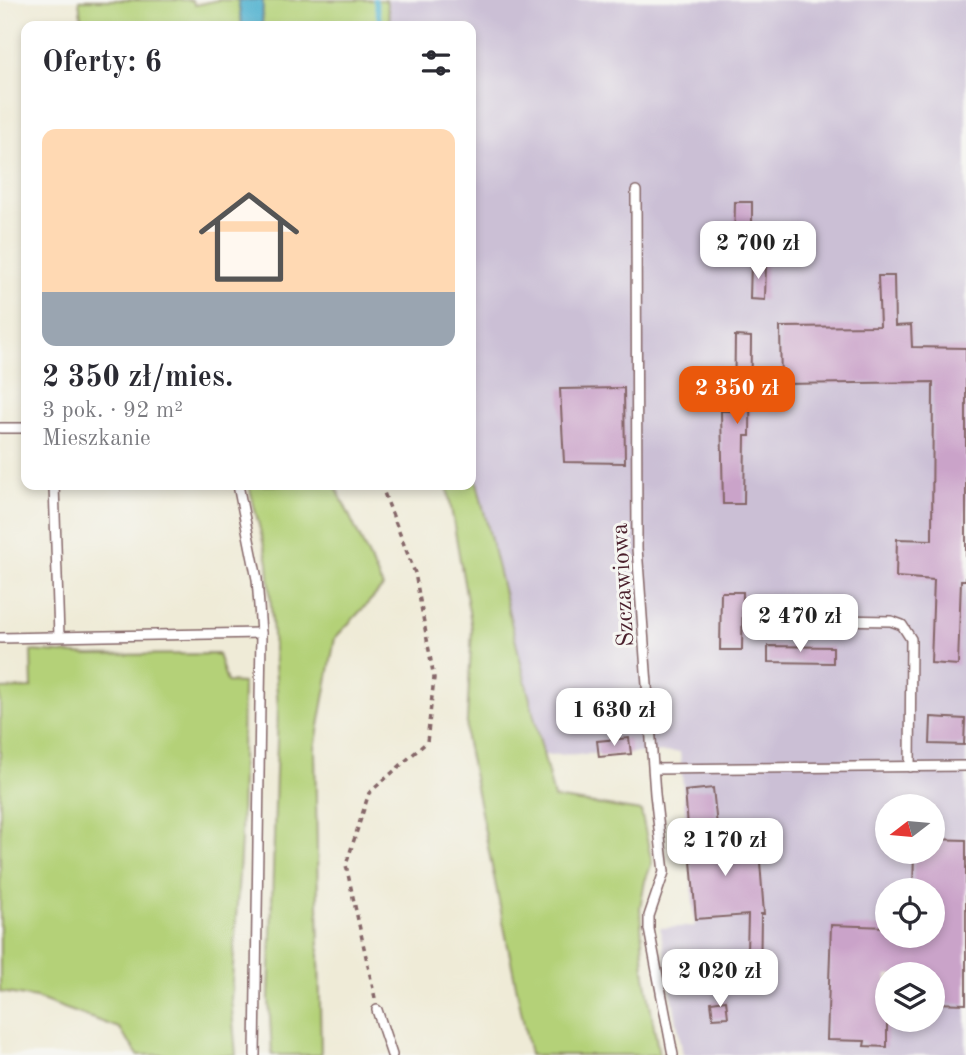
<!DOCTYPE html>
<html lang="pl">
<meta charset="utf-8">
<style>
body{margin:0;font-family:"Old Standard TT",serif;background:#f2f2f3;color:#2b2b33;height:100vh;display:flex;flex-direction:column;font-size:26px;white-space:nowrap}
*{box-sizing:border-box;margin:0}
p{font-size:23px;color:#7c7c81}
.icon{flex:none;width:38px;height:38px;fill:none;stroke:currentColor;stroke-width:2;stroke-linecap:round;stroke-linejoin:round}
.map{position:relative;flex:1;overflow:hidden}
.side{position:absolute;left:21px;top:21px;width:455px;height:469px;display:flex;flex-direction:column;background:#fff;border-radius:14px;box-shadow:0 4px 10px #0003}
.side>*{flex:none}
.needle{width:46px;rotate:254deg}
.buttons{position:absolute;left:875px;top:794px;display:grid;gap:14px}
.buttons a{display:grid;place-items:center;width:70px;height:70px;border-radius:50%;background:#fff;box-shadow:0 4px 10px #0003;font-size:35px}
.price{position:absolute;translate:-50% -60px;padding:0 16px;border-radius:14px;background:#fff;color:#222;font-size:23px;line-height:46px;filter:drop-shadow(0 2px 4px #0008)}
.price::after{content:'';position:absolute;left:50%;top:42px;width:21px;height:16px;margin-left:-10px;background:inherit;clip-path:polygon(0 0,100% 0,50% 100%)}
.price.active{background:#ea580c;color:#fff}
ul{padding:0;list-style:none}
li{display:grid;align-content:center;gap:14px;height:371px;padding:0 21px}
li+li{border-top:2px solid #e1e1e2}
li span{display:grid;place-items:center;height:217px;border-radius:14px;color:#555}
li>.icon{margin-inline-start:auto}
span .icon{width:126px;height:126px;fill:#fffc;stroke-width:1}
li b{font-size:30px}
h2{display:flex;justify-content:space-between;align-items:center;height:84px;padding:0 21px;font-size:30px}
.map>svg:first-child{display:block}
</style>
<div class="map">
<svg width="966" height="1055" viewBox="0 0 966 1055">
<rect width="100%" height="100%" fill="#f6f6f2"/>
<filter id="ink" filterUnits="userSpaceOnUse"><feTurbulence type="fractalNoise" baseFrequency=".0143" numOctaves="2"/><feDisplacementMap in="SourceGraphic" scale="14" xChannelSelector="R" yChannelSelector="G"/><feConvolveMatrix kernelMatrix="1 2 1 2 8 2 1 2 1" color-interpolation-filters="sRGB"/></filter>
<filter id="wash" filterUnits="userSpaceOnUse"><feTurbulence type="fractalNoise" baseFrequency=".00686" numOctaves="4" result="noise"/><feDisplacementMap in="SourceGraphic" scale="28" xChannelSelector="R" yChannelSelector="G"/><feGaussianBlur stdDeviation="1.57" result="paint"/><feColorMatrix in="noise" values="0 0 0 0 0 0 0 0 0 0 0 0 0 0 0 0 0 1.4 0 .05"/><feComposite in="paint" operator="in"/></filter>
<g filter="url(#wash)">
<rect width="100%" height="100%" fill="#efebd7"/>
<!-- industrial -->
<path fill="#cbbfd5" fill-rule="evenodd" d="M 387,0 L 966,0 L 966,1055 L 683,1055 L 660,928 L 695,926 L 680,752 L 543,755 L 471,458 L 471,26 L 392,26 ZM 887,807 L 933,807 L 933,852 L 887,852 ZM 887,891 L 933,891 L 933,936 L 887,936 ZM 887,975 L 933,975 L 933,1020 L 887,1020 Z"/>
<!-- green -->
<g fill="#b4d178" stroke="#7f7852" stroke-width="2">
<polygon points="79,0 192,0 195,5 218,0 238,0 242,26 82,26"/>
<polygon points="263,0 386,0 391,26 262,26"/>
<polygon points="471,458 554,798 641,811 652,863 645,881 640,908 644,970 659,1055 530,1055 466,738 472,629 447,485 471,485"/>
<polygon points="249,485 335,485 383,587 335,638 315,748 321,1055 272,1055 269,999 278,708 268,562"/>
<polygon points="31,651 90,655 218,654 227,682 243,683 241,840 231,999 236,1055 138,1055 119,1028 36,998 0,992 0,689 32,688"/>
</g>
<!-- water -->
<polygon fill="#50b1cf" stroke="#4d687d" stroke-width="2" points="238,0 263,0 262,26 242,26"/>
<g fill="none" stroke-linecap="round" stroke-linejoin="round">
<!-- stream -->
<polyline stroke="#50b1cf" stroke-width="5" points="375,0 381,26"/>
</g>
<g id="blocks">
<!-- building -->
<g fill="#caa3c9">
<polygon points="735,202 752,202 752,247 734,247"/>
<polygon points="751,262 766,263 765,300 750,299"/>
<polygon points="878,276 894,276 895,326 911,325 912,347 966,348 966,580 961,580 958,665 931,663 934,580 896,577 897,539 932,540 933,382 781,384 780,327 880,326"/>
<polygon points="735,336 751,337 750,436 745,436 744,504 723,504 721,411 734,411"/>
<polygon points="624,388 625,463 564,462 560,389"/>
<polygon points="721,592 743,592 742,650 720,650"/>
<polygon points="768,646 833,647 833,663 768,662"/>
<polygon points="931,717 965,719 964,745 930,744"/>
<polygon points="629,738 631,754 599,757 597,741"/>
<polygon points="713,788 720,854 759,849 764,914 761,914 760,988 746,988 748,915 696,919 685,791"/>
<polygon points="933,839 966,840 966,1004 933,1003 933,975 887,975 887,1047 864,1046 865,1041 827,1040 831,925 887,927 887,936 933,936 933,891 913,891 914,852 933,852"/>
<polygon points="726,1000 728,1017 713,1018 711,1002"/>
</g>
</g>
</g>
<g filter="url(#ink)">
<use href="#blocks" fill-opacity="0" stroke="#846667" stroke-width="2"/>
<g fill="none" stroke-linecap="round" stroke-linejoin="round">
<!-- service casing -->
<g stroke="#846667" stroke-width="12">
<g id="service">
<polyline points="636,191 637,548 655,794 664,872 649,916 649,929 673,1055"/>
<polyline points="0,428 26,428"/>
<polyline points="54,485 59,636"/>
<polyline points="238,485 257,579 261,633 255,1055"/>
<polyline points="781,619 891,621 902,625 911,639 910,767"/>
<polyline points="0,638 261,633"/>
<polyline points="654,769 966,766"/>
<polyline points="377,1010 392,1055"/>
</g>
</g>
<!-- path -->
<polyline stroke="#846667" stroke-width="3.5" stroke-dasharray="5 5" stroke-linecap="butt" points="375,998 346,865 369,793 427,742 434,678 415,573 381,485"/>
<!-- service -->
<use href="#service" stroke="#fff" stroke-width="9"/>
</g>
</g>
<g text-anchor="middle" stroke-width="6" stroke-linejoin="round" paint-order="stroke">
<!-- street labels -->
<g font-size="24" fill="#4a1f2b" stroke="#f6f6f2">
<text transform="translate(622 585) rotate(-93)" y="8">Szczawiowa</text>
</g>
</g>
</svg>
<div class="buttons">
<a><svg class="needle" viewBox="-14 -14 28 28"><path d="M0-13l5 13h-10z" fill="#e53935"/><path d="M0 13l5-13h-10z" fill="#7c7c81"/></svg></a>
<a><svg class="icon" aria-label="locate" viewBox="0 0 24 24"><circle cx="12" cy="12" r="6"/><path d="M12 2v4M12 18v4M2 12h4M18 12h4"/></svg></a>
<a><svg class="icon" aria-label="layers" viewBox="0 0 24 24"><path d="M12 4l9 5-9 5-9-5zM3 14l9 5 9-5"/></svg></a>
</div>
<b class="price" style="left:758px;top:281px">2 700 zł</b>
<b class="price active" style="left:737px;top:426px">2 350 zł</b>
<b class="price" style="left:800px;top:654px">2 470 zł</b>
<b class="price" style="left:614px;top:748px">1 630 zł</b>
<b class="price" style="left:725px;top:878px">2 170 zł</b>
<b class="price" style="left:720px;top:1009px">2 020 zł</b>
<section class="side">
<h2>Oferty: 6<svg class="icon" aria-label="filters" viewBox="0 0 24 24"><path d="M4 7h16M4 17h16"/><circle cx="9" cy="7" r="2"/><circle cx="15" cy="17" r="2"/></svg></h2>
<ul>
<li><span style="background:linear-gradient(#ffd9b3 75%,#9aa5b1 0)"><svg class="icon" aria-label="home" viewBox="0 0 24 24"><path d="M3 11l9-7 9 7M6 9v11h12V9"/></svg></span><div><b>2 350 zł/mies.</b><p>3 pok. · 92 m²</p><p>Mieszkanie</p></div></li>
</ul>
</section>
</div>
